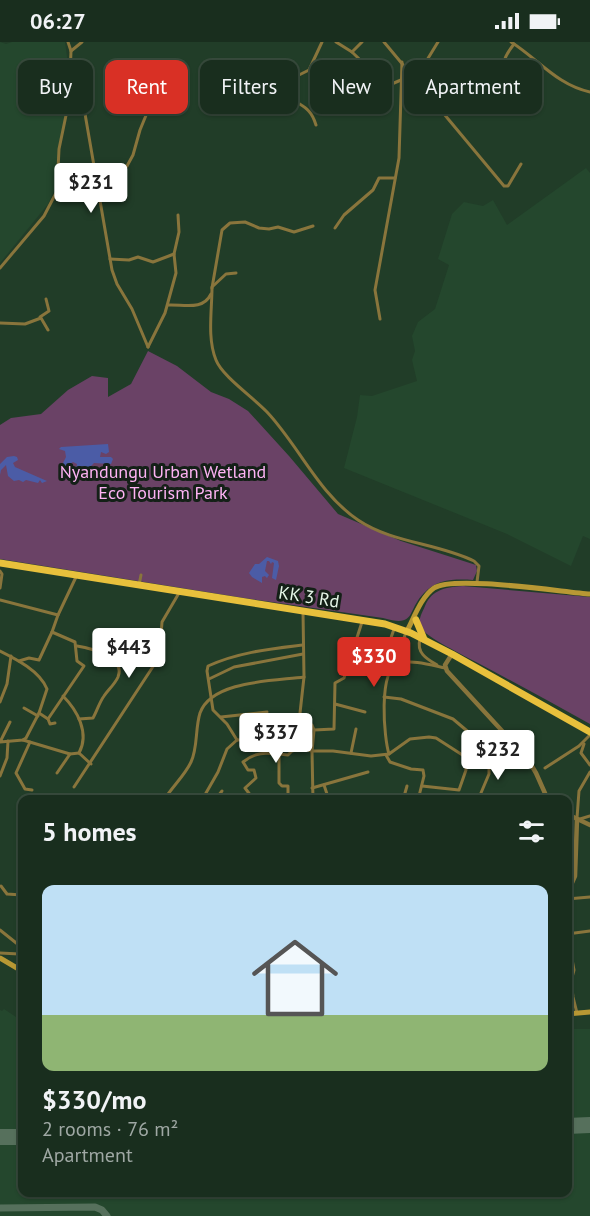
<!DOCTYPE html>
<meta charset="utf-8">
<style>
body{margin:0;font-family:"PT Sans",sans-serif;background:#263a2b;color:#f1f3f6;height:100vh;display:flex;flex-direction:column;font-size:22px;white-space:nowrap}
*{box-sizing:border-box;margin:0}
p{font-size:20px;color:#9fa8a4}
.icon{flex:none;width:33px;height:33px;fill:none;stroke:currentColor;stroke-width:2;stroke-linecap:round;stroke-linejoin:round}
.map{position:relative;flex:1;overflow:hidden}
.sheet{position:absolute;left:18px;top:753px;width:554px;height:402px;display:flex;flex-direction:column;background:#192e1e;border-radius:12px;box-shadow:0 2px 4px #0004,0 0 0 2px #374a3c}
.sheet>*{flex:none}
.guide{position:absolute;left:18px;top:18px;width:555px;height:54px;display:flex;gap:12px}
.price{position:absolute;translate:-50% -51px;padding:0 14px;border-radius:6px;background:#fff;color:#222;font-size:20px;line-height:39px;filter:drop-shadow(0 2px 3px #0008)}
.price::after{content:'';position:absolute;left:50%;top:36px;width:18px;height:14px;margin-left:-9px;background:inherit;clip-path:polygon(0 0,100% 0,50% 100%)}
.price.current{background:#d93025;color:#fff}
ul{padding:0;list-style:none}
li{display:grid;align-content:center;gap:12px;height:318px;padding:0 24px}
li+li{border-top:2px solid #374a3c}
li span{display:grid;place-items:center;height:186px;border-radius:12px;color:#555}
li>.icon{margin-inline-start:auto}
span .icon{width:108px;height:108px;fill:#fffc;stroke-width:1}
li b{font-size:26px}
h2{display:flex;justify-content:space-between;align-items:center;height:72px;padding:0 24px;font-size:26px}
.chip{padding:0 21px;border-radius:12px;background:#192e1e;box-shadow:0 2px 4px #0004,0 0 0 2px #374a3c;font-size:21px;line-height:54px}
.chip.current{background:#d93025;color:#fff}
.status{display:flex;justify-content:space-between;align-items:center;height:42px;padding:0 30px;background:#192e1e;direction:ltr}
.status svg{height:16px;fill:currentColor}
.map>svg:first-child{display:block}
</style>
<div class="status"><b>06:27</b><svg viewBox="0 0 49 12"><path d="M0 12V9h3v3zM5 12V6h3v6zM10 12V3h3v9zM15 12V0h3v12zM26 1h20v11H26zM47 4h2v5h-2z"/></svg></div>
<div class="map">
<svg width="590" height="1174" viewBox="0 0 590 1174">
<rect width="100%" height="100%" fill="#213d28"/>
<!-- built -->
<g fill="#24472d">
<polygon points="0,0 6,2 12,0 65,0 69,29 68,67 58,106 56,145 48,162 0,221"/>
<polygon points="586,126 590,131 590,497 583,494 571,524 507,492 344,426 357,375 360,353 372,354 417,339 412,318 415,309 412,294 418,280 435,267 449,223 438,217 452,172 464,160 483,164 493,158 507,183"/>
<polygon points="4,967 22,979 22,1150 567,1150 567,987 590,987 590,1174 0,1174 0,968 2,969"/>
</g>
<!-- green -->
<g fill="#6a4266">
<path d="M 148,309 L 177,324 L 211,350 L 229,357 L 248,369 L 289,414 L 338,472 L 401,499 L 476,523 L 477,529 L 473,538 C 455,537 437,537 424,551 C 406,569 417,586 383,576 L 244,556 L 0,517 L 0,383 L 11,376 L 41,372 L 68,348 L 92,334 L 108,336 L 108,355 L 131,342 Z"/>
<path d="M 463,544 L 590,555 L 590,682 C 552,661 514,640 476,620 C 465,614 426,595 421,586 C 417,579 422,571 425,564 C 432,547 447,545 463,544 Z"/>
</g>
<!-- water -->
<g fill="#4b5ca6">
<polygon points="108,402 109,410 106,412 101,410 100,415 111,415 113,417 111,422 94,421 89,426 82,424 79,428 76,428 77,422 73,420 70,422 74,429 71,430 62,423 66,415 65,409 59,407 61,405"/>
<polygon points="14,414 17,415 18,418 13,421 15,425 47,439 42,441 40,438 38,441 26,438 23,440 19,438 14,439 8,434 6,423 1,428 0,433 0,422 7,415"/>
<polygon points="267,515 278,519 279,524 276,538 272,536 274,521 272,520 271,522 269,519 267,519 265,529 269,533 267,536 265,534 262,535 262,541 252,535 249,531 255,522 259,522"/>
</g>
<g fill="none" stroke-linecap="round" stroke-linejoin="round">
<!-- taxiway -->
<polyline stroke="#56705c" stroke-width="7" points="0,1166 95,1165 102,1168 107,1174"/>
<!-- runway -->
<g stroke="#56705c" stroke-width="16">
<polyline points="567,1084 590,1083"/>
<polyline points="0,1095 22,1095"/>
</g>
<!-- minor -->
<g stroke="#89753c" stroke-width="3">
<polyline points="336,0 352,10 387,44"/>
<polyline points="384,0 504,144 508,144 521,122"/>
<path d="M 511,0 C 538,17 557,43 590,50"/>
<polyline points="71,9 82,0"/>
<polyline points="352,10 362,0"/>
<polyline points="71,25 84,66 112,228 117,242 132,267 148,305"/>
<polyline points="413,33 427,18 438,0"/>
<path d="M 507,51 C 502,27 499,21 514,2"/>
<polyline points="355,63 356,58 359,56 401,38"/>
<path d="M 316,83 C 309,60 297,66 285,49 L 295,35 L 309,28 L 322,0"/>
<polyline points="58,146 97,146"/>
<polyline points="99,155 127,124 133,113 140,88 149,66"/>
<polyline points="335,186 344,173 373,148 379,136 395,136"/>
<polyline points="110,217 129,218 138,215 153,220 174,212"/>
<polyline points="0,226 44,174 57,149 59,107 69,59 71,9 68,0"/>
<path d="M 236,231 L 226,232 L 212,245 C 212,269 207,296 216,318 C 222,334 254,356 267,370 C 299,404 318,451 358,478 C 392,501 437,501 474,519 L 479,524 L 477,540"/>
<polyline points="212,246 222,188 230,181 245,180 259,186 269,187 278,185 294,190 313,184"/>
<path d="M 168,263 C 183,262 203,269 211,252"/>
<polyline points="40,275 49,269 46,257"/>
<polyline points="380,277 375,248 399,116 402,20"/>
<polyline points="0,281 25,282 41,276 48,288"/>
<polyline points="148,305 165,271 176,231 174,212 179,190 178,173"/>
<polyline points="0,529 2,532 0,546"/>
<polyline points="139,543 141,533"/>
<polyline points="0,558 58,573"/>
<polyline points="303,570 304,635 299,680 312,683 314,688"/>
<polyline points="52,590 58,573 76,535"/>
<path d="M 420,597 C 416,611 427,617 437,623"/>
<path d="M 77,604 C 90,606 126,615 118,635 C 115,642 108,648 104,654 C 99,661 97,669 93,676 L 79,677"/>
<path d="M 0,609 C 16,617 40,629 47,647 L 39,671 L 26,696 L 23,698 L 0,700 L 10,680"/>
<polyline points="19,619 29,616 39,618 52,590 75,600 77,619 84,624 48,677"/>
<polyline points="395,623 406,590"/>
<polyline points="378,634 394,587"/>
<polyline points="209,637 234,625 303,612"/>
<path d="M 63,654 C 77,668 90,691 79,711"/>
<polyline points="384,655 401,657 453,677 485,704 489,714 489,732 478,758"/>
<polyline points="0,660 7,642 11,614"/>
<polyline points="335,662 365,670"/>
<polyline points="24,666 38,674"/>
<polyline points="39,671 48,677 50,682 55,681"/>
<polyline points="221,675 267,670"/>
<polyline points="23,698 70,712"/>
<polyline points="237,698 261,697 312,709 333,709 371,714 389,712 410,697 429,695 436,696 464,714 466,728 459,748 422,744"/>
<path d="M 237,698 L 227,682 L 213,668 L 207,629 L 208,624 C 239,610 270,607 303,603"/>
<polyline points="30,700 16,731 25,747 32,748"/>
<polyline points="584,702 581,711 590,723"/>
<polyline points="79,711 91,722"/>
<polyline points="351,711 356,687"/>
<polyline points="279,712 279,741 282,744 288,744 288,758"/>
<path d="M 389,712 C 384,697 378,628 398,622 C 411,617 431,623 445,626"/>
<polyline points="386,713 390,720 411,727 423,728 424,734 418,758"/>
<polyline points="545,726 579,704 590,693"/>
<polyline points="57,731 70,712 79,711"/>
<polyline points="0,734 7,716 8,699"/>
<polyline points="324,743 329,758"/>
<polyline points="74,745 156,620 160,606 162,580 179,551"/>
<polyline points="312,746 368,730"/>
<polyline points="376,753 378,758"/>
<path d="M 164,758 C 172,745 185,733 191,720 C 198,705 195,687 200,671 C 212,638 276,639 304,635"/>
<polyline points="202,758 218,730 227,707 237,698"/>
<polyline points="215,758 222,749"/>
<path d="M 254,758 L 245,746 L 256,736 L 254,728 L 248,728 L 243,720 C 259,707 270,712 288,713 L 292,709 L 300,707"/>
<polyline points="313,758 312,709 314,688 334,687 335,641 344,636 362,580"/>
<polyline points="403,758 407,744"/>
<polyline points="577,776 579,749 590,730"/>
<polyline points="580,777 590,774"/>
<polyline points="1,844 7,852 22,853"/>
<polyline points="567,857 590,855"/>
<polyline points="0,888 20,904 19,912 22,915"/>
<polyline points="567,890 574,928 571,939 573,955 577,971"/>
<polyline points="567,892 590,889"/>
<polyline points="0,911 19,912"/>
</g>
<!-- tertiary -->
<g stroke="#89753c" stroke-width="4.5">
<polyline points="452,612 445,623 447,629 527,716 536,731 548,758"/>
<polyline points="567,772 590,783"/>
<polyline points="567,852 575,834 577,777"/>
</g>
<!-- secondary -->
<g stroke="#b89834" stroke-width="5">
<path d="M 407,589 C 414,576 421,555 434,546 C 453,533 562,550 590,552"/>
<polyline points="0,916 22,929"/>
<polyline points="567,972 590,970"/>
</g>
<!-- trunk -->
<g stroke="#e8c03c" stroke-width="7">
<polyline points="0,521 385,582 411,591 452,612 590,690"/>
<polyline points="416,578 424,597"/>
</g>
</g>
<g text-anchor="middle" stroke-width="6" stroke-linejoin="round" paint-order="stroke">
<!-- park labels -->
<g font-size="18" fill="#feb3f4" stroke="#142017">
<text x="163" y="436">Nyandungu Urban Wetland<tspan x="163" dy="21">Eco Tourism Park</tspan></text>
</g>
<!-- street labels -->
<g font-size="18" fill="#e5f6e8" stroke="#142017">
<text transform="translate(309 555) rotate(9)" y="6">KK 3 Rd</text>
</g>
</g>
</svg>
<b class="price" style="left:91px;top:172px">$231</b>
<b class="price" style="left:129px;top:637px">$443</b>
<b class="price current" style="left:374px;top:646px">$330</b>
<b class="price" style="left:276px;top:722px">$337</b>
<b class="price" style="left:498px;top:739px">$232</b>
<div class="guide">
<a class="chip">Buy</a>
<a class="chip current">Rent</a>
<a class="chip">Filters</a>
<a class="chip">New</a>
<a class="chip">Apartment</a>
</div>
<section class="sheet">
<h2>5 homes<svg class="icon" aria-label="filters" viewBox="0 0 24 24"><path d="M4 7h16M4 17h16"/><circle cx="9" cy="7" r="2"/><circle cx="15" cy="17" r="2"/></svg></h2>
<ul>
<li><span style="background:linear-gradient(#bfe0f5 70%,#8fb573 0)"><svg class="icon" aria-label="home" viewBox="0 0 24 24"><path d="M3 11l9-7 9 7M6 9v11h12V9"/></svg></span><div><b>$330/mo</b><p>2 rooms · 76 m²</p><p>Apartment</p></div></li>
</ul>
</section>
</div>
